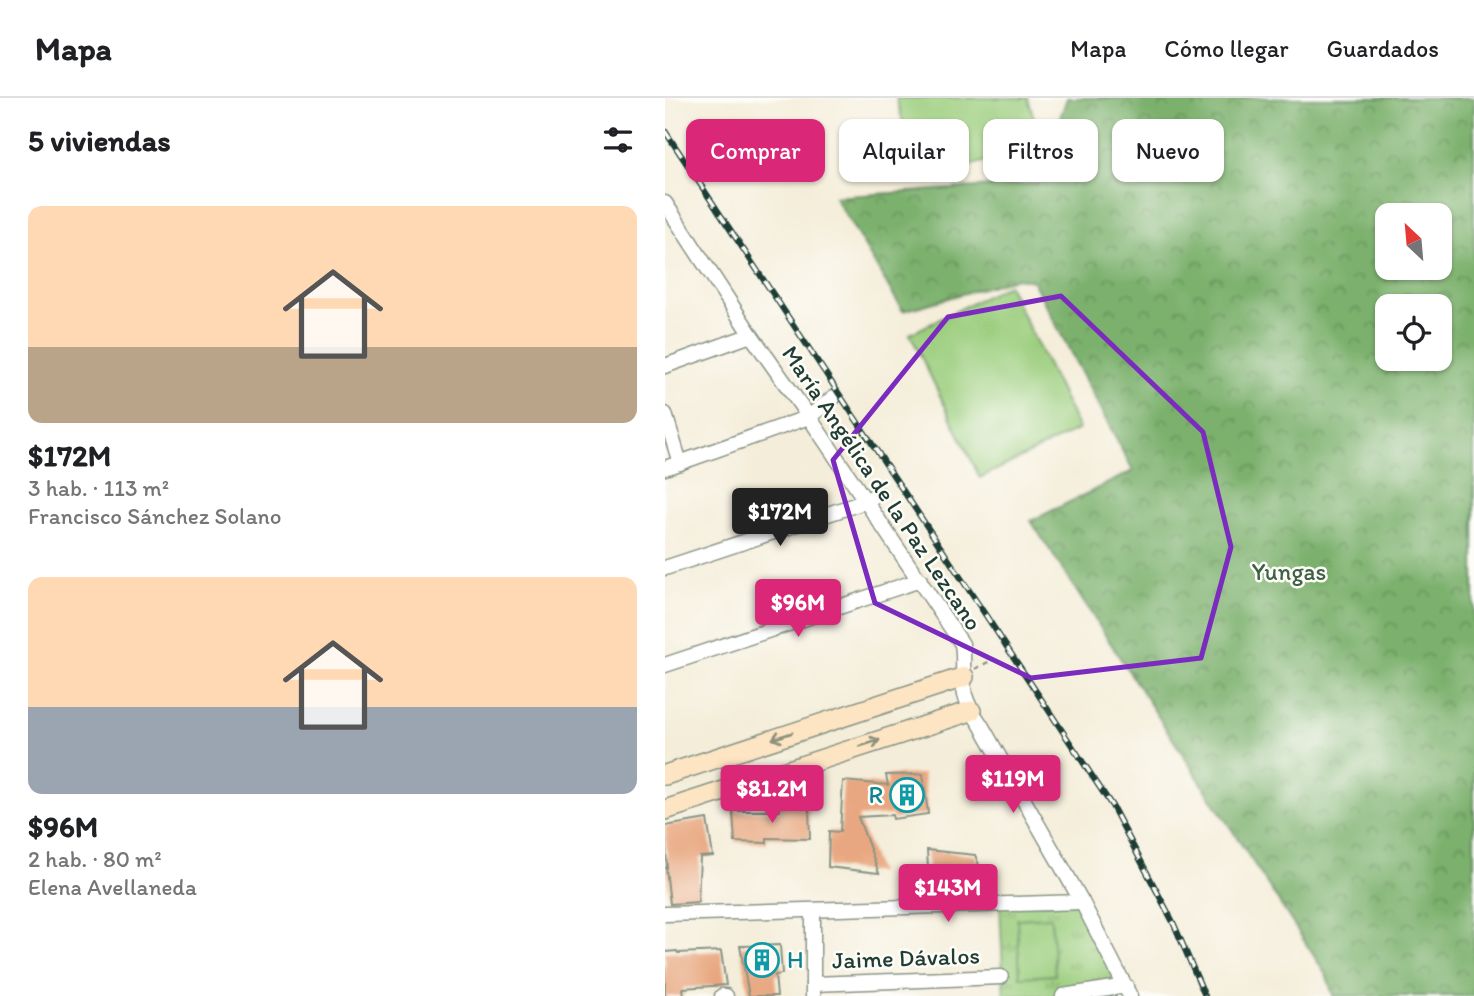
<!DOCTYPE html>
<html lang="es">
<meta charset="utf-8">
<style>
body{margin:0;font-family:Itim,sans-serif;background:#f2f2f2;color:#202124;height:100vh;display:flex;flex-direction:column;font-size:26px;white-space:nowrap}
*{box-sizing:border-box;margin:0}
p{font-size:23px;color:#757577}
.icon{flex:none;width:38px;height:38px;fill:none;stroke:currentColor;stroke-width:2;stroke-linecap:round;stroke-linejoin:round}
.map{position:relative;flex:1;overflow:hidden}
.side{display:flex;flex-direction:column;background:#fff;width:665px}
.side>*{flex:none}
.top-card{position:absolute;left:21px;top:21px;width:665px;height:63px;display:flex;gap:14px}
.needle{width:46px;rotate:334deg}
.tools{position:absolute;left:710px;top:105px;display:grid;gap:14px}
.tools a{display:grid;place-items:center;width:77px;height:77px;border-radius:14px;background:#fff;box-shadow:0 2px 5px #0004;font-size:35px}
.price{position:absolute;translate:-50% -60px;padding:0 16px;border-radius:7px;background:#db2777;color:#fff;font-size:23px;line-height:46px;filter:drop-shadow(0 2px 4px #0008)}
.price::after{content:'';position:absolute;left:50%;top:42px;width:21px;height:16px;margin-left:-10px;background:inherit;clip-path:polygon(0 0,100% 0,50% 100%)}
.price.selected{background:#222;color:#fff}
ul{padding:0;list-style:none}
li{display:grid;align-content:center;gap:14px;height:371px;padding:0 28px}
li span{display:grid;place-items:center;height:217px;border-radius:14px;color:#555}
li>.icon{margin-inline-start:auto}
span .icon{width:126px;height:126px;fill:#fffc;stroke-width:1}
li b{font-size:30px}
h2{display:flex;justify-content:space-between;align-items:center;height:84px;padding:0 28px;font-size:30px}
.tag{padding:0 24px;border-radius:14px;background:#fff;box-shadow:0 2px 5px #0004;font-size:24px;line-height:63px}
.tag.selected{background:#db2777;color:#fff}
header{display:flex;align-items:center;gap:42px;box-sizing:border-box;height:98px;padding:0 35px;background:#fff;border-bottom:2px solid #e0e0e0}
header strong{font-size:33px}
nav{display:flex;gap:38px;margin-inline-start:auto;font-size:24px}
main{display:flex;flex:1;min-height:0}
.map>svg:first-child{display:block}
</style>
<header>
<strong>Mapa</strong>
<nav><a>Mapa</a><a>Cómo llegar</a><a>Guardados</a></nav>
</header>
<main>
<section class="side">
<h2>5 viviendas<svg class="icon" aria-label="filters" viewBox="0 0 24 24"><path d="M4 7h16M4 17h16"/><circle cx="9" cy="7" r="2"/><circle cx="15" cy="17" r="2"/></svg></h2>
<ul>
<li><span style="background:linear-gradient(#ffd9b3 65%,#b9a48a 0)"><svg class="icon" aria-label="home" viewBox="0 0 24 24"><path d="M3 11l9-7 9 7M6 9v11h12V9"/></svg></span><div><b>$172M</b><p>3 hab. · 113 m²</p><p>Francisco Sánchez Solano</p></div></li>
<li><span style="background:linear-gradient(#ffd9b3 60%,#9aa5b1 0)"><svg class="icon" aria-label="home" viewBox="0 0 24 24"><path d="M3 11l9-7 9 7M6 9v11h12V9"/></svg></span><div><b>$96M</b><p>2 hab. · 80 m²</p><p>Elena Avellaneda</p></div></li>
</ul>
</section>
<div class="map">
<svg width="809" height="898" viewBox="0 0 809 898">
<defs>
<pattern id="grass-tufts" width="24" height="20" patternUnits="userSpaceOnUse" patternTransform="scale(1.75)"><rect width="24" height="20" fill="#9bce7e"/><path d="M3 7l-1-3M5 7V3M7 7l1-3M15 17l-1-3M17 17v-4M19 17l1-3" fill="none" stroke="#7ea868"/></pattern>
<pattern id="forest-crowns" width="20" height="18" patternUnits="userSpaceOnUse" patternTransform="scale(1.75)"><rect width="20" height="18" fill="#7cb16d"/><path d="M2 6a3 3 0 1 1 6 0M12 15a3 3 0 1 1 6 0" fill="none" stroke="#65915a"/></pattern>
</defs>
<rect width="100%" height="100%" fill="#fdfcf7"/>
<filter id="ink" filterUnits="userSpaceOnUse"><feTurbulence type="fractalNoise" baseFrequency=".0143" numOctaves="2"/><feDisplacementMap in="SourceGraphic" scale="14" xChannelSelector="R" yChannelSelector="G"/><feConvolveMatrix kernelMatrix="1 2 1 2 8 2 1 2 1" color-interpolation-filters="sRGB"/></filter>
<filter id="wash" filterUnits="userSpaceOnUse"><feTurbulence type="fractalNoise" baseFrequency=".00686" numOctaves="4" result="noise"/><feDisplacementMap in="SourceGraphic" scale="28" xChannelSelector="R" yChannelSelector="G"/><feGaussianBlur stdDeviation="1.57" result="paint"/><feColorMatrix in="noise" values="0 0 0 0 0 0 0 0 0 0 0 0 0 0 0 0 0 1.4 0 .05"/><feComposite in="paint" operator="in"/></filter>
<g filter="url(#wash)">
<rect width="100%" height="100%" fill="#f4edd9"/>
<!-- grass -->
<polygon fill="url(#grass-tufts)" stroke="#5d8659" stroke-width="2" points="417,804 461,888 398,898 339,898 335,807"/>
<!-- forest -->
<path fill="url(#forest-crowns)" stroke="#4e7750" stroke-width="2" fill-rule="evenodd" d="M 402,0 L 809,0 L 809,898 L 668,898 L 662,878 L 366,423 L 468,373 L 368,183 L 352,180 L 238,213 L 170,99 L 372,85 ZM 723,117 L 775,117 L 775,170 L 723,170 ZM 723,208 L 775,208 L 775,261 L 723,261 Z"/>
<!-- park -->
<g fill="#9bce7e" stroke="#5d8659" stroke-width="2">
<polygon points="231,0 363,0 377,47 255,82"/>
<polygon points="343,187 414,331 315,380 245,236"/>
<polygon points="386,819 390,877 355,879 352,821"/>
</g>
<g id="blocks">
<!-- building -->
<g fill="#e8a780">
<polygon points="258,676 263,716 228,721 227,717 193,719 214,775 163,769 164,733 175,734 178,683 223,687 221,677"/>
<polygon points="115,705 144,711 145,741 102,740 102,745 70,744 68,713 115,713"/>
<polygon points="42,721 48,758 35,759 33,804 5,806 1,770 2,770 0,728"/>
<polygon points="262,752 310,757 323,789 264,788"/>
<polygon points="115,847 117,876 110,877 112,898 84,898 75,848"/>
<polygon points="12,853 13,855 56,853 61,887 18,890 19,898 0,898 0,854"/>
</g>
</g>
</g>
<g filter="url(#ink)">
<use href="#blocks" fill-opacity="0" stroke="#8a9586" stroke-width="2"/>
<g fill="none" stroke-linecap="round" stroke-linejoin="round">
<!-- street casing -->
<g stroke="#8a9586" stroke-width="17">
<g id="street">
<path d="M 0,105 L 86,237 L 144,319 L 297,546 C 300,563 296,580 300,597 C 303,608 309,617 316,627 L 417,804 L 465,898"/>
<polyline points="0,268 86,237"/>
<polyline points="0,316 15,365"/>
<polyline points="0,370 144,319 169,299"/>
<polyline points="0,470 202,403 213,395"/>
<polyline points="0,567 255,482"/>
<polyline points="148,813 148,898"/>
<polyline points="0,816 417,804"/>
<polyline points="148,886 336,879"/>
<polyline points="57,898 61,898"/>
<polyline points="398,898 461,888"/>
</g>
</g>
<!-- secondary casing -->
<g stroke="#8a9586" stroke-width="22">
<g id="secondary">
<polyline points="0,677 299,579"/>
<polyline points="0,712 306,613"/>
</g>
</g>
<!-- path -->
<polyline stroke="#8a9586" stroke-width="2.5" stroke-dasharray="5 5" stroke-linecap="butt" points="310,571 327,562"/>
<!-- street -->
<use href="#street" stroke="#fff" stroke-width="14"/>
<!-- secondary -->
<use href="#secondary" stroke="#fde5c4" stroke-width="19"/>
<!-- rail casing -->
<g stroke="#1f3d34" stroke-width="6">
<polyline id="rail" points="0,33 447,708 508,824 540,898"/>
</g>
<!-- rail -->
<use href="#rail" stroke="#fdfcf7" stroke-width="3.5" stroke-dasharray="10" stroke-linecap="butt"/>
</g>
<!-- one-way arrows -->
<defs><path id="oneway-shaft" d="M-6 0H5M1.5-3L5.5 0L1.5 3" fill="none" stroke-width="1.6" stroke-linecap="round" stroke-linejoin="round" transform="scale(1.75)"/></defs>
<g stroke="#8e917c">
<use href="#oneway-shaft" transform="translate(117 638) rotate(162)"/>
<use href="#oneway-shaft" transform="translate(205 645) rotate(-18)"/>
</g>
</g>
<!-- marked area -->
<path fill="none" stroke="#7b2cbf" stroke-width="5" stroke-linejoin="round" d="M 396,198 L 538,334 L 566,449 L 536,560 L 366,580 L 210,505 L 168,362 L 283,219 Z"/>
<!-- icons -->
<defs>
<g id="building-ring" transform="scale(1.75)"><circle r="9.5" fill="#fdfcf7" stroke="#0f9aa8" stroke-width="1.5"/><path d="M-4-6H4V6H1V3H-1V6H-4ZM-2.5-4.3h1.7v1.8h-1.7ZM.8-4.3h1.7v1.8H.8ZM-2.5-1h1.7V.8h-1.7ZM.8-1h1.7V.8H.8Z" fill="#0f9aa8"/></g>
</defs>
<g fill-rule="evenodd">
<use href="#building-ring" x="242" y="697"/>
<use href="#building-ring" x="97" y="862"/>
</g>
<g text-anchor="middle" stroke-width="5" stroke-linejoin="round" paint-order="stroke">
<!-- street labels -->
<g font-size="24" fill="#1f3d34" stroke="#fdfcf7">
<text transform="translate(217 390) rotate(56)" y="8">María Angélica de la Paz Lezcano</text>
<text transform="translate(241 860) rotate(-2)" y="8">Jaime Dávalos</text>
</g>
<!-- park labels -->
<g font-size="24" fill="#3e6146" stroke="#fdfcf7">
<text x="624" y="482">Yungas</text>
</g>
<!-- culture labels -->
<g font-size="24" fill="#0d838f" stroke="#fdfcf7" text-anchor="end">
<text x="218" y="705">R</text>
<text x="122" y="870" text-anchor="start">H</text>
</g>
</g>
</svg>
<div class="tools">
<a><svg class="needle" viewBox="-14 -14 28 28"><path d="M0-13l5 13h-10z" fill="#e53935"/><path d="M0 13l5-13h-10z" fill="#757577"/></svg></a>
<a><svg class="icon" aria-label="locate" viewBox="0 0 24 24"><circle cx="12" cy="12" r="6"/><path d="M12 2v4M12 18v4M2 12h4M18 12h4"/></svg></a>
</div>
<b class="price selected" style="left:115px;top:450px">$172M</b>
<b class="price" style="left:133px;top:541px">$96M</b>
<b class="price" style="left:348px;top:717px">$119M</b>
<b class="price" style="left:107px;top:727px">$81.2M</b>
<b class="price" style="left:283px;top:826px">$143M</b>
<div class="top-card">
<a class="tag selected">Comprar</a>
<a class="tag">Alquilar</a>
<a class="tag">Filtros</a>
<a class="tag">Nuevo</a>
</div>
</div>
</main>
